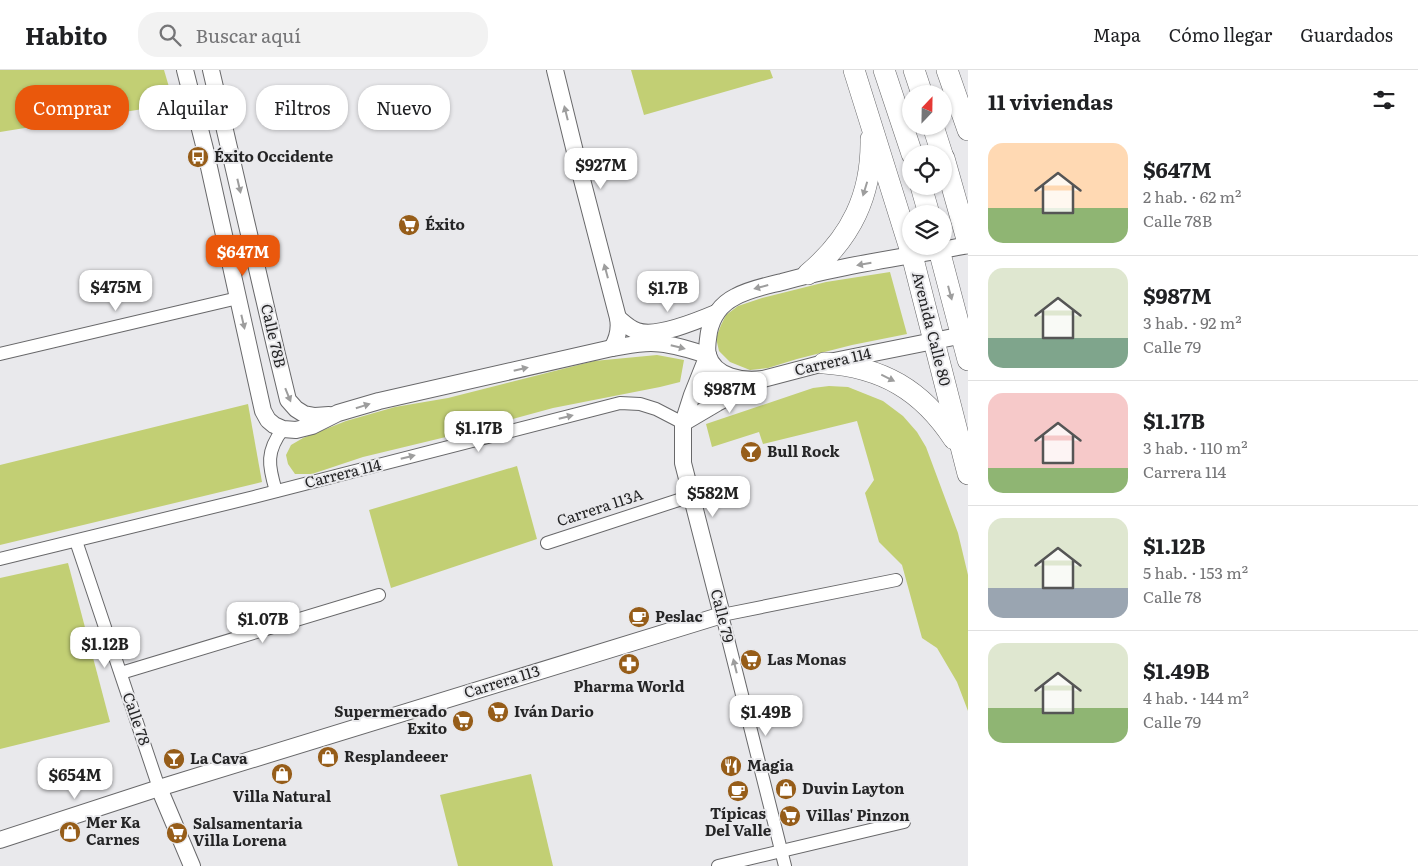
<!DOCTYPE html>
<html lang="es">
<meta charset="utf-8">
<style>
body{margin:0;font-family:Literata,serif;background:#f2f2f2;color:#202124;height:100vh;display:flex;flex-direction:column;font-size:19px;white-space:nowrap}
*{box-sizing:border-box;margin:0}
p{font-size:16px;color:#757577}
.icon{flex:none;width:28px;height:28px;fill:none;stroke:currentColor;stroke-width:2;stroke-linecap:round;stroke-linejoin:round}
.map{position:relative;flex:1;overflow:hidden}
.side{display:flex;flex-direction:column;background:#fff;width:450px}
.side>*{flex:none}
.guide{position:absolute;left:15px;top:15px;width:475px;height:45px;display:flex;gap:10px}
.needle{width:32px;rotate:22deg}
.tools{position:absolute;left:902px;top:15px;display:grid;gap:10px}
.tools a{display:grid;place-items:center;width:50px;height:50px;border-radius:50%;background:#fff;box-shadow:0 1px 4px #0004;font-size:25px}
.price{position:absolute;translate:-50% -42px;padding:0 11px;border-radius:10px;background:#fff;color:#222;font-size:16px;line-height:32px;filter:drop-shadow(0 1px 2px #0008)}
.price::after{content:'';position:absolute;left:50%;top:30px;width:15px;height:11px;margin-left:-8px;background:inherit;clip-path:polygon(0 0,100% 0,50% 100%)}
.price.active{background:#ea580c;color:#fff}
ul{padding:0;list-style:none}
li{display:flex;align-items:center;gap:15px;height:125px;padding:0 20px}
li+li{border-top:1px solid #e0e0e0}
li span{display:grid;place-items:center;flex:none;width:140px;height:100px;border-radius:15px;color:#555}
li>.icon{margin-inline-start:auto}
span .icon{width:60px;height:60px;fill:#fffc;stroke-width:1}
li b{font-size:21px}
h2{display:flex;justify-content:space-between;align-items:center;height:60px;padding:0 20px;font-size:21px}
.tag{padding:0 18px;border-radius:20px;background:#fff;box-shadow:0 1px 4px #0004;font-size:18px;line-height:45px}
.tag.active{background:#ea580c;color:#fff}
header{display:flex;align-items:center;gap:30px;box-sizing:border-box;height:70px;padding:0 25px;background:#fff;border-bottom:1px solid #e0e0e0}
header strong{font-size:24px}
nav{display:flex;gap:28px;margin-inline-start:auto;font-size:18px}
.search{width:350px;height:45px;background:#f2f2f2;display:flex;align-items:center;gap:12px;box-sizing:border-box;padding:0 18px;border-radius:20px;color:#757577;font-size:19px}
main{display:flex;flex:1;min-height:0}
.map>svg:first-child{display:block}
</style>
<header>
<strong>Habito</strong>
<div class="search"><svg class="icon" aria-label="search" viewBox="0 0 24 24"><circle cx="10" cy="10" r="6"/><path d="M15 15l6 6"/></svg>Buscar aquí</div>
<nav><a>Mapa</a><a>Cómo llegar</a><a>Guardados</a></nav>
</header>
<main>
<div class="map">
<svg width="968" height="796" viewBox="0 0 968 796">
<rect width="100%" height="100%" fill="#e9e9ec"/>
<!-- green -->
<g fill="#c2cf74">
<polygon points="0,0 164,0 174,34 0,62"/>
<polygon points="631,0 770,0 773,8 644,45"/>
<polygon points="890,202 907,264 852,275 797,289 768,298 750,300 730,292 719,281 716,268 721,255 726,245 738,236 762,228 826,212"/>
<polygon points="657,285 684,290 680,312 660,317 553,338 450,366 363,387 312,404 295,404 288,394 286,385 291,375 303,368 346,351 395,337 448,328 594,291"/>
<polygon points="829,316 848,317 883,331 903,346 917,362 926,377 958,463 968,505 968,641 957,612 937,578 922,568 902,495 879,472 865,423 874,410 857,351 763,374 759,362 712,377 706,354 813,318"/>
<polygon points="248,334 262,412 0,475 0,395"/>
<polygon points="517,396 537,469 391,518 369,440"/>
<polygon points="68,493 110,652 0,679 0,508"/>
<polygon points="531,704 553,796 458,796 440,725"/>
</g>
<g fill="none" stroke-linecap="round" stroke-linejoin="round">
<!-- minor casing -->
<g stroke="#68686a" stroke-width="14">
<g id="minor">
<polyline points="0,284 238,228"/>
<path d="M 276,421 C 268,395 266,381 283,359"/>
<polyline points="76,471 159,718"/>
<polyline points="547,473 691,426"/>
<polyline points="0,489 254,427 620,333 640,334 656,339 683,353"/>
<polyline points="121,603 379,525"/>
<polyline points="718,796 904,752"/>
<polyline points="785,796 722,545 896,510"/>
</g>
</g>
<!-- tertiary casing -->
<g stroke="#68686a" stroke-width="18">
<g id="tertiary">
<path d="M 185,0 L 205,79 L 263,341 L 268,350 L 274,355 L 283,359 L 296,360 L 312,356 L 338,343 L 379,331 L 612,278 C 625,276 638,273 651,273 C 671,273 689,280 708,285"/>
<polyline points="211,0 275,276 288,330 296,339 304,344 315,346 329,345"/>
<path d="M 555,0 L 579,98 L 618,248 C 620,259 618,268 612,278"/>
<path d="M 968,175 C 906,187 842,195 782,212 C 766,216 749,219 735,227 C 721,234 712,247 709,262 C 708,269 706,278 708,285 C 714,307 743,312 763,309 L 824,293 L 968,264"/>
<path d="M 618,248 C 624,253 630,259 637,261 C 657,268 697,251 716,243"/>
<polyline points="683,353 717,333 760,311"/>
<polyline points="159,718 192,796"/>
<polyline points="0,770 159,718 722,545 683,393 683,353 692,325 708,285"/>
</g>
</g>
<!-- trunk casing -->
<g stroke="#68686a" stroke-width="22">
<g id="trunk">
<polyline points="854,0 912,185 968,404"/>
<polyline points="884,0 912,84"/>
<polyline points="914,0 922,24"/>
<polyline points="947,0 968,60"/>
<polyline points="933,56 942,84"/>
<polyline points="944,88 968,173"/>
<polyline points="921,116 929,144"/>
<polyline points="938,176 968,290"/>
<path d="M 808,204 C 851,168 872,125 871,69"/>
<path d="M 824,293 C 882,297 922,320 954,369"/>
</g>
</g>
<!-- minor -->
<use href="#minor" stroke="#fff" stroke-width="12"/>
<!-- tertiary -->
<use href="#tertiary" stroke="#fff" stroke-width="16"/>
<!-- trunk -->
<use href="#trunk" stroke="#fff" stroke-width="21"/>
</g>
<!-- one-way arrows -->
<defs><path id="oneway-solid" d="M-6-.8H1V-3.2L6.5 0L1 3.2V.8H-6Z" transform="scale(1.25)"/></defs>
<g fill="#9d9d9d">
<use href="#oneway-solid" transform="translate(566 43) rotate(-104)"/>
<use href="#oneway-solid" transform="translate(239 116) rotate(77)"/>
<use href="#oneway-solid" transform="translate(865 119) rotate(107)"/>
<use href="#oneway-solid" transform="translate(864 194) rotate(170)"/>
<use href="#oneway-solid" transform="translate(606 201) rotate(-105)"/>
<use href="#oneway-solid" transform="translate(761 217) rotate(165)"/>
<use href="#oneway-solid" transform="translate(950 223) rotate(75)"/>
<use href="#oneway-solid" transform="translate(243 252) rotate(77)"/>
<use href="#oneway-solid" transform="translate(678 277) rotate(14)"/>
<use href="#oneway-solid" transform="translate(521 299) rotate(-13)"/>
<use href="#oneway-solid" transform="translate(888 308) rotate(26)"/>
<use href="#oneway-solid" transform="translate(288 325) rotate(68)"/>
<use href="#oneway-solid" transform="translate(363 336) rotate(-17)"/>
<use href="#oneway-solid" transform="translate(566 347) rotate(-14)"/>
<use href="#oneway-solid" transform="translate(408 387) rotate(-14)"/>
<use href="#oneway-solid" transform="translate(735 596) rotate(-104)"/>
</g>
<!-- icons -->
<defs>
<g id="bus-disc" transform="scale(1.125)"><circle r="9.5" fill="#965d19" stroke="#e9e9ec"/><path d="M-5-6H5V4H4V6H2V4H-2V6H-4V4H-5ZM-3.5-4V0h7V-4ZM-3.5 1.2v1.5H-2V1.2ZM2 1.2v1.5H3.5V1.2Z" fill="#fff"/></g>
<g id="supermarket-disc" transform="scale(1.125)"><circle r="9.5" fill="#965d19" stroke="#e9e9ec"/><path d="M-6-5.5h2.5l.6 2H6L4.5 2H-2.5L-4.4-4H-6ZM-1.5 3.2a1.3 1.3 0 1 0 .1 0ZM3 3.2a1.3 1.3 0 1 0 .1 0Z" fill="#fff"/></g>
<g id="bar-disc" transform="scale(1.125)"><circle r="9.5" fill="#965d19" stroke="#e9e9ec"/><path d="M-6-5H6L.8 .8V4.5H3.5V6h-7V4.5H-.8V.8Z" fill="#fff"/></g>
<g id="cafe-disc" transform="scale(1.125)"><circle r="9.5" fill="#965d19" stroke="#e9e9ec"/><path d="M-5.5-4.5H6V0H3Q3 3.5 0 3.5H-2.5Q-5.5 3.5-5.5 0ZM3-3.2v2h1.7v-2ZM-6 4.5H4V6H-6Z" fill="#fff"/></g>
<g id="pharmacy-disc" transform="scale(1.125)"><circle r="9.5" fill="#965d19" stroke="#e9e9ec"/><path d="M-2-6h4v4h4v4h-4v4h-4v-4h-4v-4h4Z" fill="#fff"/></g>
<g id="shop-disc" transform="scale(1.125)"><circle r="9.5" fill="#965d19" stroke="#e9e9ec"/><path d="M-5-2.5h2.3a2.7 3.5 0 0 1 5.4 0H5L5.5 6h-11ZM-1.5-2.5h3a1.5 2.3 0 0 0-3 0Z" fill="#fff"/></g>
<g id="restaurant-disc" transform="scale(1.125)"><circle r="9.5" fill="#965d19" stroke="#e9e9ec"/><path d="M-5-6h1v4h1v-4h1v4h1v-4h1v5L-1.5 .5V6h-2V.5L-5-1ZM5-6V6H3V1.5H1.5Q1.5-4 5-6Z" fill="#fff"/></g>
</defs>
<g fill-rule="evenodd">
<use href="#bus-disc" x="198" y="87"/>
<use href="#supermarket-disc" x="409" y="155"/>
<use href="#bar-disc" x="751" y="382"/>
<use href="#cafe-disc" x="639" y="547"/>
<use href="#supermarket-disc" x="751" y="590"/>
<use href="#pharmacy-disc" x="629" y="594"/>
<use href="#supermarket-disc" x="498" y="642"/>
<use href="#supermarket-disc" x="463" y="651"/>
<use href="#shop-disc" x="328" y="687"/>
<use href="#bar-disc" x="174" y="689"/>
<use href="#restaurant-disc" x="731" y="696"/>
<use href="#shop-disc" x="282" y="704"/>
<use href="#shop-disc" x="786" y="719"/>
<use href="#cafe-disc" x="738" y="721"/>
<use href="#supermarket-disc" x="790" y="746"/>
<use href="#shop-disc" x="70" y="762"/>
<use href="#supermarket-disc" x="177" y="763"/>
</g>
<g text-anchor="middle" stroke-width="4" stroke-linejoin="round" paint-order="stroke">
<!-- poi labels -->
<g font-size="15" font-weight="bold" fill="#252526" stroke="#e9e9ec" text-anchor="start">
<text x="214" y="92">Éxito Occidente</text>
<text x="425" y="160">Éxito</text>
<text x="767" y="387">Bull Rock</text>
<text x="655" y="552">Peslac</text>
<text x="767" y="595">Las Monas</text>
<text x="629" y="622" text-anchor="middle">Pharma World</text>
<text x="447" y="647" text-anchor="end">Supermercado<tspan x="447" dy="17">Exito</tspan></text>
<text x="514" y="647">Iván Dario</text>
<text x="344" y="692">Resplandeeer</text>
<text x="190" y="694">La Cava</text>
<text x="747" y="701">Magia</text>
<text x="802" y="724">Duvin Layton</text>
<text x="282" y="732" text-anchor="middle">Villa Natural</text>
<text x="738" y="749" text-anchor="middle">Típicas<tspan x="738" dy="17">Del Valle</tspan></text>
<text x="806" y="751">Villas' Pinzon</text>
<text x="86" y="758">Mer Ka<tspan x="86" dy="17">Carnes</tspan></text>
<text x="193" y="759">Salsamentaria<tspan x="193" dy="17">Villa Lorena</tspan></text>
</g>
<!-- street labels -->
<g font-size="15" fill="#252526" stroke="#e9e9ec">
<text transform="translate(931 259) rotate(76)" y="5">Avenida Calle 80</text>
<text transform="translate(273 266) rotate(77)" y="5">Calle 78B</text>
<text transform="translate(833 292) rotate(-13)" y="5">Carrera 114</text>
<text transform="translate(343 404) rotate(-14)" y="5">Carrera 114</text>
<text transform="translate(600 438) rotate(-18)" y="5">Carrera 113A</text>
<text transform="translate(722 546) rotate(76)" y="5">Calle 79</text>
<text transform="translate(502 612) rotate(-17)" y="5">Carrera 113</text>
<text transform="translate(136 649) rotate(71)" y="5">Calle 78</text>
</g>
</g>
</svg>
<div class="tools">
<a><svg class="needle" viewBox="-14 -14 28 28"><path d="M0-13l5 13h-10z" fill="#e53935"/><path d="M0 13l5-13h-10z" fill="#757577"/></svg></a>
<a><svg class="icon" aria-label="locate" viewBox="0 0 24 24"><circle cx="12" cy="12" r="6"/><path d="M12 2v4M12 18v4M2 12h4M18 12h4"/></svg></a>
<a><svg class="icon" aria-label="layers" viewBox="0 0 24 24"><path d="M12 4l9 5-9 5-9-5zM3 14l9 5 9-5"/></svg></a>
</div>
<b class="price" style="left:601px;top:120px">$927M</b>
<b class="price active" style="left:243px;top:207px">$647M</b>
<b class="price" style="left:116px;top:242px">$475M</b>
<b class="price" style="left:668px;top:243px">$1.7B</b>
<b class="price" style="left:730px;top:344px">$987M</b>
<b class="price" style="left:479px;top:383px">$1.17B</b>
<b class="price" style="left:713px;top:448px">$582M</b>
<b class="price" style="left:263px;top:574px">$1.07B</b>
<b class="price" style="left:105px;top:599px">$1.12B</b>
<b class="price" style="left:766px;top:667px">$1.49B</b>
<b class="price" style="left:75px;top:730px">$654M</b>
<div class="guide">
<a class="tag active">Comprar</a>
<a class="tag">Alquilar</a>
<a class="tag">Filtros</a>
<a class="tag">Nuevo</a>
</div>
</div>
<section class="side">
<h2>11 viviendas<svg class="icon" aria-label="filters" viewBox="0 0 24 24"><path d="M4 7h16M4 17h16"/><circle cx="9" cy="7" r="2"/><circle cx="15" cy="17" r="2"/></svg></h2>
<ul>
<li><span style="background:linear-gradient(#ffd9b3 65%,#8fb573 0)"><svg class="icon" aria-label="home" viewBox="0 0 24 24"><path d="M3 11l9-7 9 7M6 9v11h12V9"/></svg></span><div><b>$647M</b><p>2 hab. · 62 m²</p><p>Calle 78B</p></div></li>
<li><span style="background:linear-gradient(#dfe7d0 70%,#7fa58c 0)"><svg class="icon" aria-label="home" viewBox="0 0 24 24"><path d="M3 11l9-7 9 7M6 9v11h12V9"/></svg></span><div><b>$987M</b><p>3 hab. · 92 m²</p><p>Calle 79</p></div></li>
<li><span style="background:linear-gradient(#f6c9c9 75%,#8fb573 0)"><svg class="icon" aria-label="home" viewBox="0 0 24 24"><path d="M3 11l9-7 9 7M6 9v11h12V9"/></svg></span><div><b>$1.17B</b><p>3 hab. · 110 m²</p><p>Carrera 114</p></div></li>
<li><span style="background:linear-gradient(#dfe7d0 70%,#9aa5b1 0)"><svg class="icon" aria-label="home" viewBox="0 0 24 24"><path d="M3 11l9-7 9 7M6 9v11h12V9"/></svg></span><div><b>$1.12B</b><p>5 hab. · 153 m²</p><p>Calle 78</p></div></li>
<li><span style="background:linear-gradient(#dfe7d0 65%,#8fb573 0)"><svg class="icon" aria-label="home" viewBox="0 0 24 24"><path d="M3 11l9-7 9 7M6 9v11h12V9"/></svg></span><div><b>$1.49B</b><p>4 hab. · 144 m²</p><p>Calle 79</p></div></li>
</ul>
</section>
</main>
